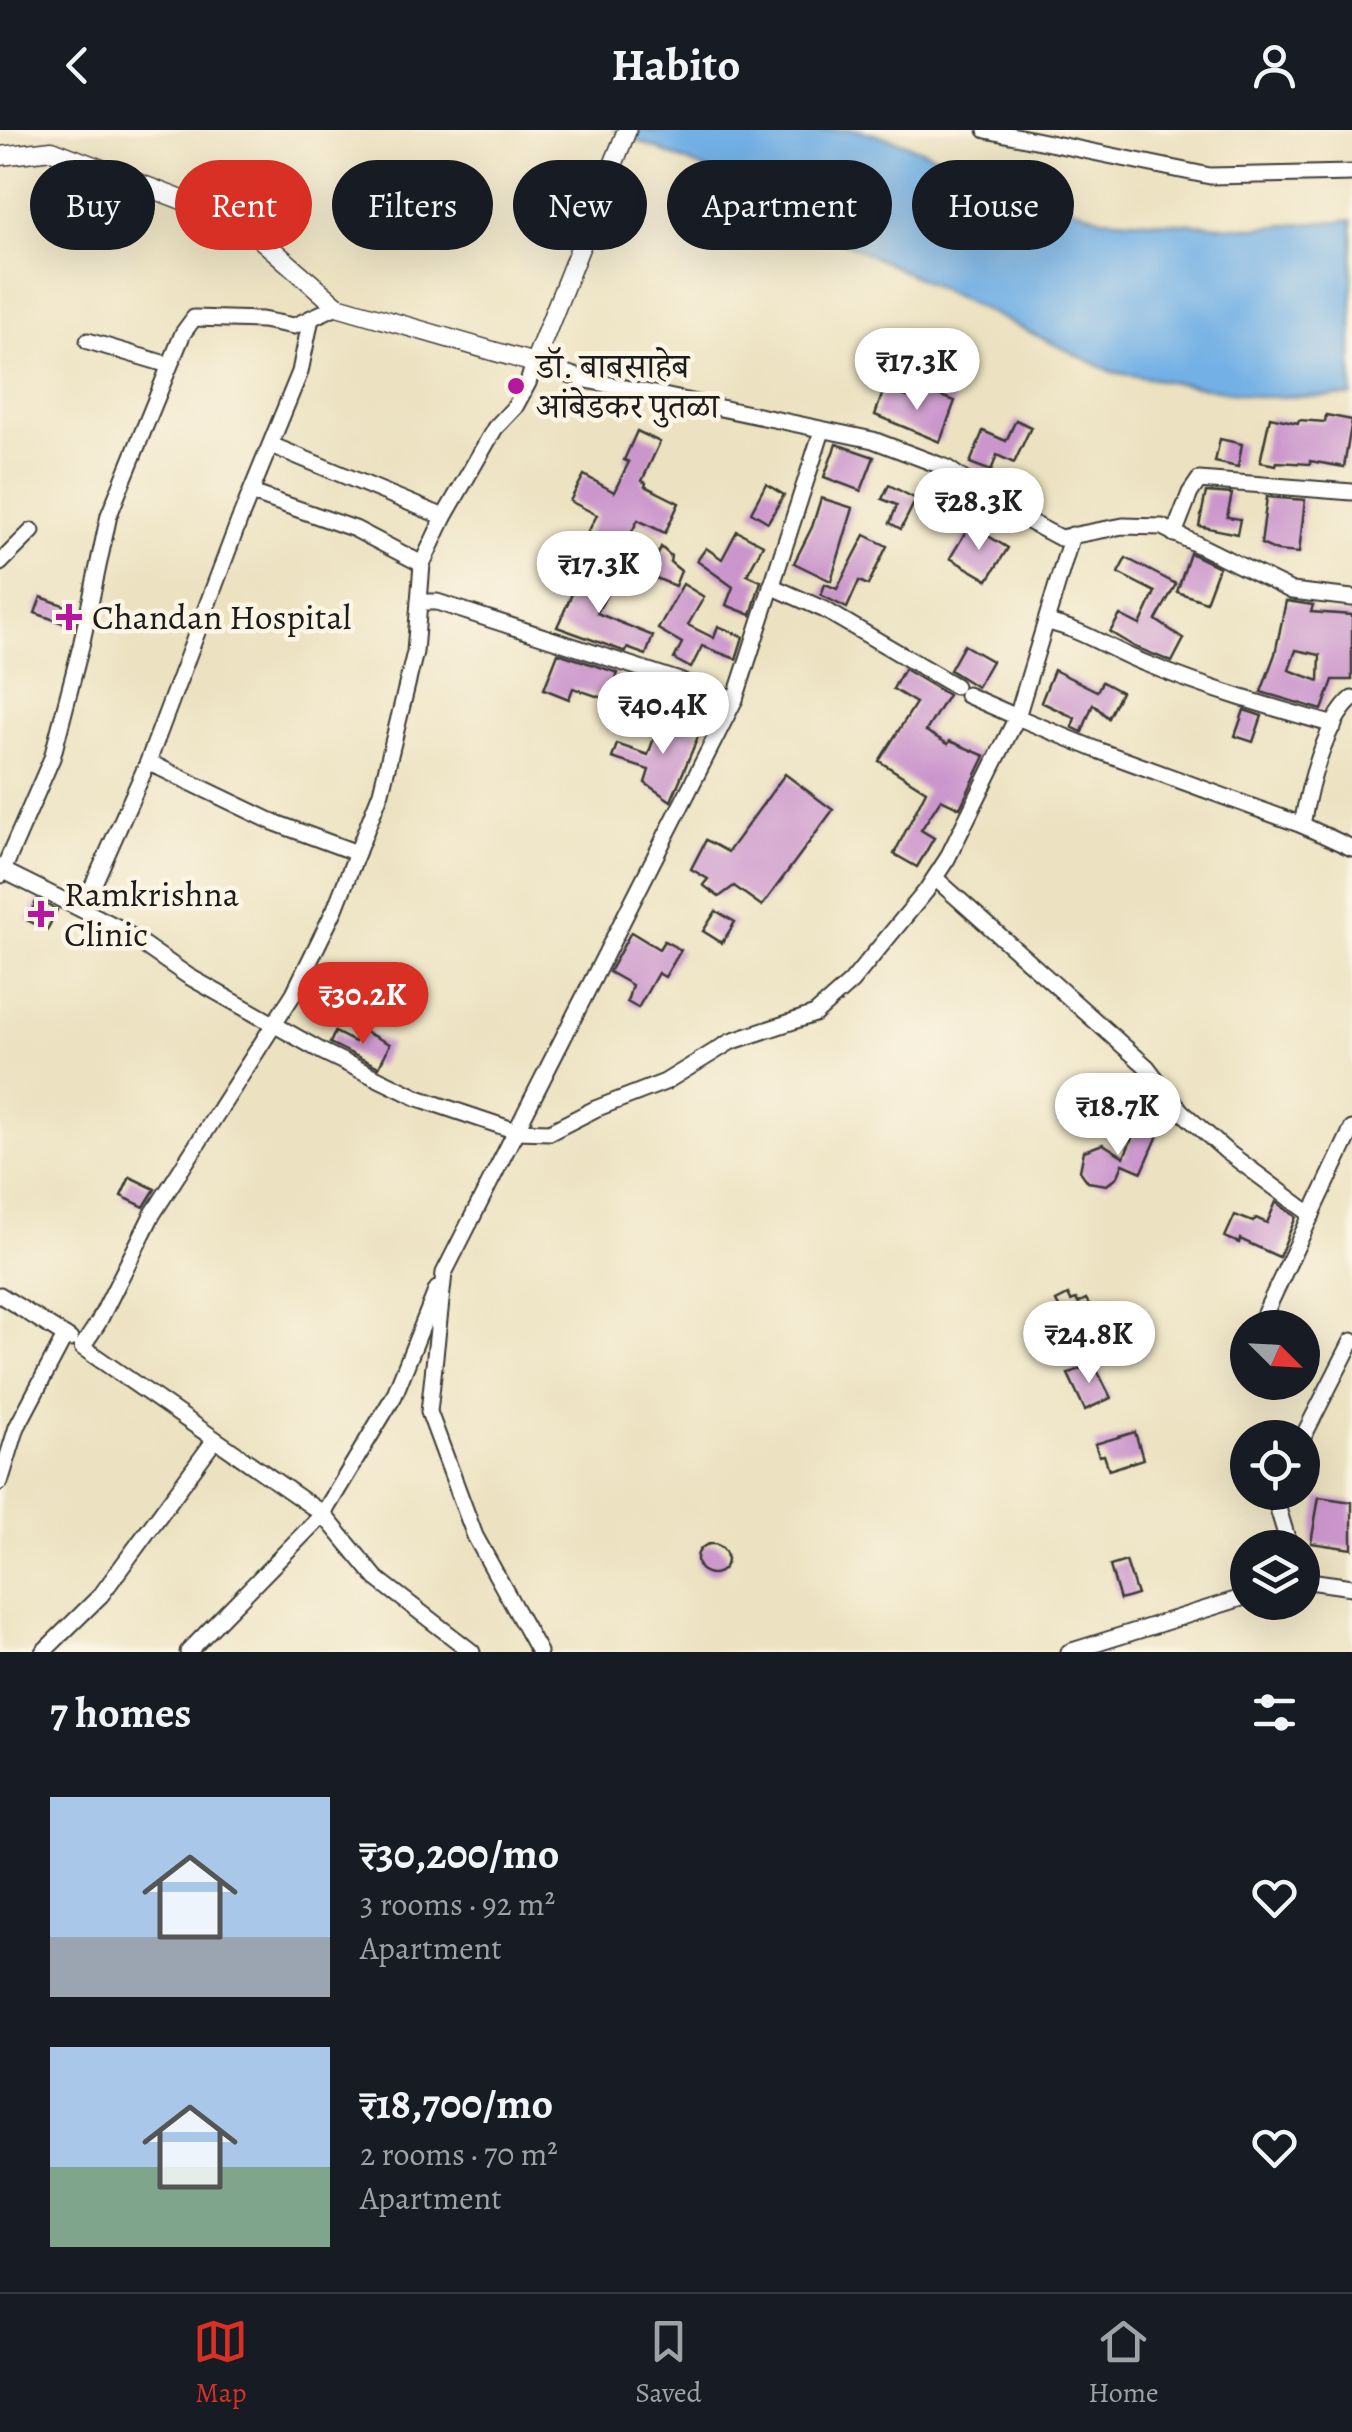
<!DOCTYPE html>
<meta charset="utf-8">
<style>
body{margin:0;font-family:Alegreya,"Noto Serif Devanagari",serif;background:#20242c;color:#f1f3f6;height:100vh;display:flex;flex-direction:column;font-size:38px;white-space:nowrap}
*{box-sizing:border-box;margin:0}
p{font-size:32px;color:#9ea1a6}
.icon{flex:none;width:55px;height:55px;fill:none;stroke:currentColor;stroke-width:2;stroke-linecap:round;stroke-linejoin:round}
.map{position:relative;height:1522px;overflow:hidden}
.side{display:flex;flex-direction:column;background:#171b24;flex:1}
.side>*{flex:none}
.banner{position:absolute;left:30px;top:30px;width:1292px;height:90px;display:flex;gap:20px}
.needle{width:65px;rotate:114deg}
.buttons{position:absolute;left:1230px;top:1180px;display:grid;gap:20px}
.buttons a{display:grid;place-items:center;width:90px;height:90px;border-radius:50%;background:#171b24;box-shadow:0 10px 40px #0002;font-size:50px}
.price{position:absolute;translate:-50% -85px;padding:0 22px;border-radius:35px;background:#fff;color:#222;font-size:32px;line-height:65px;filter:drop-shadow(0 2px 5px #0008)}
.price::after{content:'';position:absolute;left:50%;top:60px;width:30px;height:22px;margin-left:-15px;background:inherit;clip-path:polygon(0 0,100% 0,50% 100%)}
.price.active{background:#d93025;color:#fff}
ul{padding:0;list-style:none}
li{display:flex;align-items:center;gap:30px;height:250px;padding:0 50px}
li span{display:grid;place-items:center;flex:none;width:280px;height:200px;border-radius:0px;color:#555}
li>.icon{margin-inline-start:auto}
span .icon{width:120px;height:120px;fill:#fffc;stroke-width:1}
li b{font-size:42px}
h2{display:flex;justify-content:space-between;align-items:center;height:120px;padding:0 50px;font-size:42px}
.pill{padding:0 35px;border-radius:45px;background:#171b24;box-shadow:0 10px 40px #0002;font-size:35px;line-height:90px}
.pill.active{background:#d93025;color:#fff}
header{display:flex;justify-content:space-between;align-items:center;height:130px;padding:0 50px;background:#171b24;font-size:45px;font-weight:700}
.tab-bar{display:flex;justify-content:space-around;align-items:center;height:140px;border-top:2px solid #363941;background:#171b24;font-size:28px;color:#9ea1a6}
.tab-bar a{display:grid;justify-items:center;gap:5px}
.tab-bar .active{color:#d93025}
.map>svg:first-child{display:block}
</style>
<header><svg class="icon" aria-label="back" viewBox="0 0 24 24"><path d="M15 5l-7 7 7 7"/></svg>Habito<svg class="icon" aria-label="person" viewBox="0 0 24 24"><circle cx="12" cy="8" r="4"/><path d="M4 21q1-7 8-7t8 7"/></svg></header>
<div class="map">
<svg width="1352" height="1522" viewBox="0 0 1352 1522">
<rect width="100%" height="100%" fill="#fcf5e5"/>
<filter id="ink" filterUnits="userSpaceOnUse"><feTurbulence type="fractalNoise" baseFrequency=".01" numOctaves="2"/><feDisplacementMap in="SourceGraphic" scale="20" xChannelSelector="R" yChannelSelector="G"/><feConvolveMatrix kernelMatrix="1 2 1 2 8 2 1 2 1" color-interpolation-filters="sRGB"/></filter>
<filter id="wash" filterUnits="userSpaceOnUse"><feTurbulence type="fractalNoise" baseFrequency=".0048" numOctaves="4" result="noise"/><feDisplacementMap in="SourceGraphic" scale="40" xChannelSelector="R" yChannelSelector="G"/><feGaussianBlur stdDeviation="2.25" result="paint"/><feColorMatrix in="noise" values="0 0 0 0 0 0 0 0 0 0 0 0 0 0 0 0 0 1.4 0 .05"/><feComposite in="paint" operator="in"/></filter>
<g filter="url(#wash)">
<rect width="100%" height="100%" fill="#ece2c1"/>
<!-- water -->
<polygon fill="#72b0e5" stroke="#476680" stroke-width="2.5" points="613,0 859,0 898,11 1101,88 1253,98 1352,90 1352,266 1259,267 1112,242 824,103 764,65"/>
<g id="blocks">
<!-- building -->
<g fill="#cb96cc" fill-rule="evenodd">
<polygon points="884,259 919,271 923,260 955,271 940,312 875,285"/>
<polygon points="1326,285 1352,290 1344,337 1310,331 1310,334 1277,332 1276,335 1260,332 1270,287 1298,293 1299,290 1325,292"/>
<polygon points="1016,290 1031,297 1014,333 997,325 991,341 970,333 983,301 1006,311"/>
<polygon points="637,301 660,312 642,351 646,353 645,356 679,373 665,403 638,390 626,413 617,408 609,423 584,410 597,385 570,371 584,345 614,362 629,332 624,330"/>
<polygon points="1220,309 1242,314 1238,337 1215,332"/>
<polygon points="836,314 874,327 861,361 824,347"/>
<polygon points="766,354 784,365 768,392 751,382"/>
<polygon points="889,355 916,369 901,399 890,393 897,375 882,369"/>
<polygon points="1206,362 1232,364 1227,387 1240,389 1237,404 1199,396"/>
<polygon points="1267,367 1305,370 1299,423 1277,421 1261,414"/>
<polygon points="821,368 853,378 831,451 794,433 812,397"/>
<polygon points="970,395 1008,418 988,450 950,428"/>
<polygon points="737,401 763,415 747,445 761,451 751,485 726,475 733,457 697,431 706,418 722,429"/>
<polygon points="865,405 887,416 868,455 859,451 847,478 821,465 825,454 837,459"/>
<polygon points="661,417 671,426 670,432 681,441 675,456 649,445"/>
<polygon points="1190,423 1219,437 1206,472 1177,462"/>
<polygon points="1126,428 1176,454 1156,490 1184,509 1172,532 1135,517 1110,502 1120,485 1140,495 1155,462 1118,443"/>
<polygon points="585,435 614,451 597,483 653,506 646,525 627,518 626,522 557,497"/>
<polygon points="683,454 704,467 688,495 714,508 718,496 743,507 736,529 702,516 691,538 674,529 682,513 658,499"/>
<polygon points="41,467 77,480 74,497 35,483"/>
<path d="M 1286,471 L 1313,475 L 1311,482 L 1352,485 L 1352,550 L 1333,550 L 1322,580 L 1261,562 L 1275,524 ZM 1296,520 L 1320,525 L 1319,551 L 1289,540 Z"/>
<polygon points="964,515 992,531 977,557 950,540"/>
<polygon points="558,523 618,543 608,570 573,558 569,569 544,559"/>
<polygon points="904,539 948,565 926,601 948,614 950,611 985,626 960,678 941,669 921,700 934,708 917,737 894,724 926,661 879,631 916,573 893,559"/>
<polygon points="1054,540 1097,561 1102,552 1121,562 1108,588 1093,574 1082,602 1072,597 1075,588 1041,572"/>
<polygon points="1244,580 1262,586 1253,612 1235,606"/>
<polygon points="661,588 700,602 671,671 645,653 649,640 612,628 617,614 648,625"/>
<polygon points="785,644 833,680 762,776 734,756 719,767 703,755 708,749 691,739 706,710 728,722"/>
<polygon points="37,770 57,780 47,800 27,790"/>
<polygon points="716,781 735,792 722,813 703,801"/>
<polygon points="631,802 659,819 664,811 681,820 665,847 658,843 638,878 627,872 632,855 609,842"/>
<polygon points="361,900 390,914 379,937 330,913 335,902 355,912"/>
<polygon points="1138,994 1159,1003 1142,1042 1123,1034 1118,1046 1107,1055 1088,1052 1080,1041 1084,1021 1103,1014 1124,1027"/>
<polygon points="130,1047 155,1059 144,1077 121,1066"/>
<polygon points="1276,1072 1296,1087 1279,1127 1240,1109 1239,1113 1225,1107 1235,1085 1253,1092 1256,1088 1267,1093"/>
<polygon points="1068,1165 1071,1171 1076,1169 1078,1173 1086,1169 1093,1182 1068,1195 1056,1171"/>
<polygon points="1093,1232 1111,1268 1085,1280 1068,1244"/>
<polygon points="1135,1302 1143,1329 1109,1340 1104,1325 1099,1326 1095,1314"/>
<polygon points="1319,1367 1352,1372 1352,1419 1311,1413"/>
<circle cx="712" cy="1429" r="15"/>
<polygon points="1126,1431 1137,1465 1120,1470 1110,1436"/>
</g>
</g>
</g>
<g filter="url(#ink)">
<use href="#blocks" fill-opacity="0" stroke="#3b3a35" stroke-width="2.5"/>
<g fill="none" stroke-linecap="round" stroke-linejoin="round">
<!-- minor casing -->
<g stroke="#3b3a35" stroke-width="19">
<g id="minor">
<polyline points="986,0 1210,46 1352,43"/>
<polyline points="88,211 169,235"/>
<polyline points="271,315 444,387"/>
<polyline points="252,363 355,399 422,434"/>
<polyline points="1174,404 1190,363 1199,350 1352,362"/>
<path d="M 1072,405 L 1017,587 L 1097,620 L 1302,695 C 1308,660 1325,592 1352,569"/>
<polyline points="0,433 32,401"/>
<polyline points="771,456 825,480 955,556"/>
<polyline points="419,472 437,472 735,569"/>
<path d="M 1046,492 C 1083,499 1112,521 1147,534 C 1208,559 1270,577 1334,595"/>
<polyline points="148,632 273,692 357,723"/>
<polyline points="1302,695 1352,718"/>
<polyline points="0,739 119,798 188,846 323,922 418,968 516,1001 550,1002 595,979 665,952 730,912 815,884 851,852 926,761 947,729 1017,587 967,565"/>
<polyline points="1,745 52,628 81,516 109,385 183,203 194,188 262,190 294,196 337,176"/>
<polyline points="935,748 1147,937 1181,981 1226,1021 1312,1085"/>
<polyline points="83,778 148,632 239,391 300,242 311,188"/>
<polyline points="0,1165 70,1209"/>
<polyline points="1258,1198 1352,999"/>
<polyline points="1302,1309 1352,1211"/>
<polyline points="0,1352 17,1297 65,1206"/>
<polyline points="1273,1362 1290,1418"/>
<polyline points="1302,1450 1352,1457"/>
<polyline points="43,1522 101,1465 214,1311"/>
<polyline points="188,1522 323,1384 394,1266 437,1159"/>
<polyline points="472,1522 376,1448 323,1384 82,1217 98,1193 152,1085 294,863 335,779 381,662 415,522 422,434 444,387 495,298 515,277 528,253 534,233 587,250 873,310 947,338 1006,379 1060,408 1123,396 1162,397 1292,461 1352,468"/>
<polyline points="539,1522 475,1406 429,1282 444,1143 735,569 822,301"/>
<polyline points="1069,1522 1248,1466"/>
</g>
</g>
<!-- major casing -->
<g stroke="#3b3a35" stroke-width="21">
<polyline id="major" points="0,26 52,20 242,93 337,176 534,233 627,0"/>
</g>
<!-- minor -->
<use href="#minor" stroke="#fff" stroke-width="15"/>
<!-- major -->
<use href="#major" stroke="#fff" stroke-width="18"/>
</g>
</g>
<!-- markers -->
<g fill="#b5179e" stroke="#fcf5e5" stroke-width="4">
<circle cx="516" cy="256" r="10"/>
<path d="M64 472h10v10h10v10h-10v10h-10v-10h-10v-10h10z"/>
<path d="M36 769h10v10h10v10h-10v10h-10v-10h-10v-10h10z"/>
</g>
<g text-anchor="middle" stroke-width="9" stroke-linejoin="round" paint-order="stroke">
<!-- poi labels -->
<g font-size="35" fill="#1c1c1c" stroke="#fcf5e5" text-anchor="start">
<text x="536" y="248">डॉ. बाबसाहेब<tspan x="536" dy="40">आंबेडकर पुतळा</tspan></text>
<text x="92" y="499">Chandan Hospital</text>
<text x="64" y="776">Ramkrishna<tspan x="64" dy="40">Clinic</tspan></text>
</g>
</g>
</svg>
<div class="buttons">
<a><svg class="needle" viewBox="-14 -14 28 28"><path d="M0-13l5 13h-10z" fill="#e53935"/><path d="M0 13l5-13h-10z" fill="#9ea1a6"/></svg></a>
<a><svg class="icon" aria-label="locate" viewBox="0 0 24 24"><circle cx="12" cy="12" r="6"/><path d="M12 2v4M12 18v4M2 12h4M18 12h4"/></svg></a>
<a><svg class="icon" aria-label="layers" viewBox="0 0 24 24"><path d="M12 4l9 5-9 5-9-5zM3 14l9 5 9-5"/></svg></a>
</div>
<b class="price" style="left:917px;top:283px">₹17.3K</b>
<b class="price" style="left:979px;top:423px">₹28.3K</b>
<b class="price" style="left:599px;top:486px">₹17.3K</b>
<b class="price" style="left:663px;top:627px">₹40.4K</b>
<b class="price active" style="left:363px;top:917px">₹30.2K</b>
<b class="price" style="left:1118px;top:1028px">₹18.7K</b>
<b class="price" style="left:1089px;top:1256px">₹24.8K</b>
<div class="banner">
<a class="pill">Buy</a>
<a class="pill active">Rent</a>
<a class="pill">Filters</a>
<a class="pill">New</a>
<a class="pill">Apartment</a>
<a class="pill">House</a>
</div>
</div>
<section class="side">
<h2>7 homes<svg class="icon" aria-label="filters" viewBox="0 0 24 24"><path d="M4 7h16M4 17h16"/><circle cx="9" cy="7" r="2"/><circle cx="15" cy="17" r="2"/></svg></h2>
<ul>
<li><span style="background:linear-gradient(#a9c7e8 70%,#9aa5b1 0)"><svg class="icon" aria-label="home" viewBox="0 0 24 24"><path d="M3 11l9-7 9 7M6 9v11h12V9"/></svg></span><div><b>₹30,200/mo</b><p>3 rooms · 92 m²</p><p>Apartment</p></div><svg class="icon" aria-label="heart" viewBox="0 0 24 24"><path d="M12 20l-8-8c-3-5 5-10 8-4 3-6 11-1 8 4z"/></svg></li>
<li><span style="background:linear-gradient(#a9c7e8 60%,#7fa58c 0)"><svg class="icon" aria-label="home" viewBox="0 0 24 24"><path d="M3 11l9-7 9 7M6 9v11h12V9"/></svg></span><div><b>₹18,700/mo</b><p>2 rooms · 70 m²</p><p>Apartment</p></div><svg class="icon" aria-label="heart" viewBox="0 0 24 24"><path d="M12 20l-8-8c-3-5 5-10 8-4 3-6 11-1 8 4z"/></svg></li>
</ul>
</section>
<nav class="tab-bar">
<a class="active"><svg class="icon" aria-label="map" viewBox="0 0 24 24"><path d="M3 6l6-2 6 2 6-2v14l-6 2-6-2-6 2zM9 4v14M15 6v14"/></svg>Map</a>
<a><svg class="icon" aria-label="saved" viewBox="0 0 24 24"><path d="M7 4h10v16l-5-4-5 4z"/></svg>Saved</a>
<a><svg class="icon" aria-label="home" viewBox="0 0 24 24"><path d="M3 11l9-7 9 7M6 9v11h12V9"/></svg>Home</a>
</nav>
